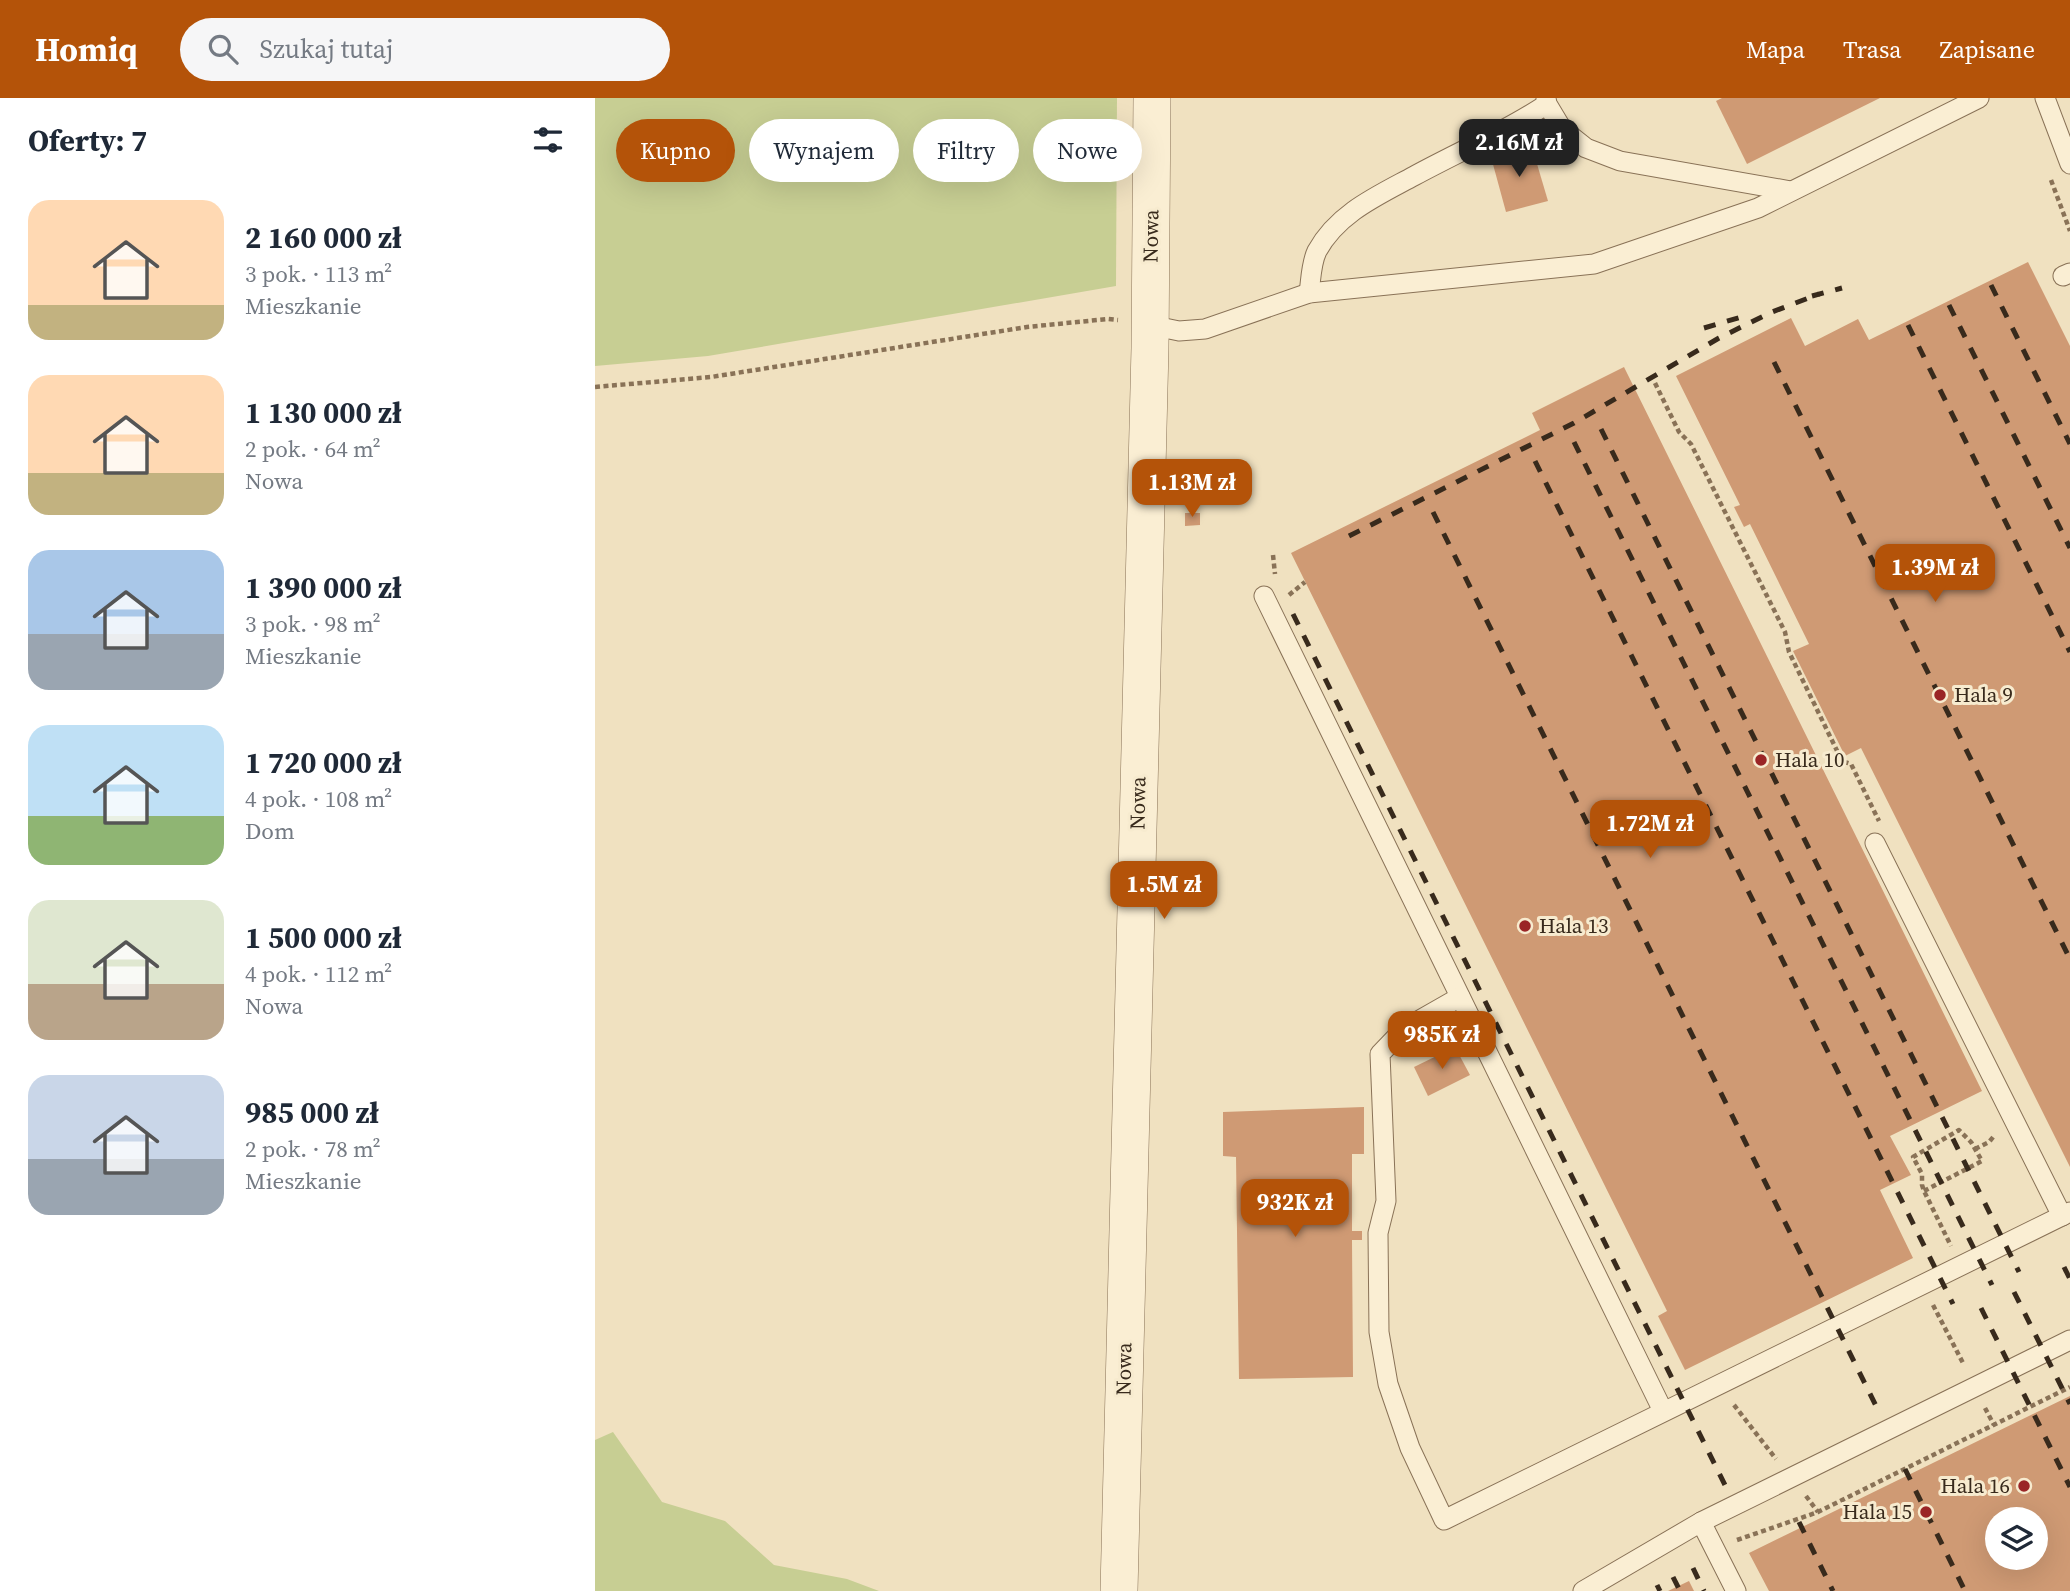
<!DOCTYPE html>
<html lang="pl">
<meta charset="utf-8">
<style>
body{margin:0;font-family:"Source Serif 4",serif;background:#f6f6f7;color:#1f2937;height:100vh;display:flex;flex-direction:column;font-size:26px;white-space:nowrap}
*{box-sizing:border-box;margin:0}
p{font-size:23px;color:#747a83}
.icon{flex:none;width:38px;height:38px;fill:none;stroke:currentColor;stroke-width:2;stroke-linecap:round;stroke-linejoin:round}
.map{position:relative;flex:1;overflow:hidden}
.sheet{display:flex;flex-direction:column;background:#fff;width:595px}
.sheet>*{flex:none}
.top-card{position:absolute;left:21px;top:21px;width:665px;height:63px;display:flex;gap:14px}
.buttons{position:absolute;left:1390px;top:1409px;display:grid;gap:14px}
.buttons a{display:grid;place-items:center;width:63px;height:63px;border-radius:50%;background:#fff;box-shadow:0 7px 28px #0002;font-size:35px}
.price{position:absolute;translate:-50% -60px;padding:0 16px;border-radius:14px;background:#b45309;color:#fff;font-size:23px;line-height:46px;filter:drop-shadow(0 2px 4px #0008)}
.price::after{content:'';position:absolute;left:50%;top:42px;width:21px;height:16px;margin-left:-10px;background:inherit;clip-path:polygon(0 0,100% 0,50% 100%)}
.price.on{background:#222;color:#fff}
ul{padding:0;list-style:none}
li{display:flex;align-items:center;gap:21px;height:175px;padding:0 28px}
li span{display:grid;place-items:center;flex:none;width:196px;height:140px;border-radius:21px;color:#555}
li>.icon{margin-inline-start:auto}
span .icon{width:84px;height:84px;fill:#fffc;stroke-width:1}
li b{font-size:30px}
h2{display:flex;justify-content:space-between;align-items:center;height:84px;padding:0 28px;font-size:30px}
.chip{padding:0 24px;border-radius:32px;background:#fff;box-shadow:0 7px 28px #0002;font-size:24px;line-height:63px}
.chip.on{background:#b45309;color:#fff}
header{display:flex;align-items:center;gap:42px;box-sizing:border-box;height:98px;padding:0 35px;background:#b45309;color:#fff}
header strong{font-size:33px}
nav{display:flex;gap:38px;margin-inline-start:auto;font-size:24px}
.search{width:490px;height:63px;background:#f6f6f7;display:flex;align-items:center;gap:18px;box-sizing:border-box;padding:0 24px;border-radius:38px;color:#747a83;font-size:26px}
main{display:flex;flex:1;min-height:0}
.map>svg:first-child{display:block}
</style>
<header>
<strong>Homiq</strong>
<div class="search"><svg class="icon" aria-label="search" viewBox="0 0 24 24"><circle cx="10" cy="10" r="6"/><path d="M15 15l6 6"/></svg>Szukaj tutaj</div>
<nav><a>Mapa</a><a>Trasa</a><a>Zapisane</a></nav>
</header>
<main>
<section class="sheet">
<h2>Oferty: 7<svg class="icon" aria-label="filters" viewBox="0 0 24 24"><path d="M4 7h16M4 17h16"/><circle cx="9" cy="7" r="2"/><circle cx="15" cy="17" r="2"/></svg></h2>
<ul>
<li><span style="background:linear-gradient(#ffd9b3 75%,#c2b280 0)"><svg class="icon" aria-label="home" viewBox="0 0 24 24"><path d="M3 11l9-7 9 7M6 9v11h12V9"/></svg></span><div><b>2 160 000 zł</b><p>3 pok. · 113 m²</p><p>Mieszkanie</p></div></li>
<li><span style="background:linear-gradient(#ffd9b3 70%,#c2b280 0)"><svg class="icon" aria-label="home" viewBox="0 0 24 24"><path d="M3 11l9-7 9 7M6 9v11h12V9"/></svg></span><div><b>1 130 000 zł</b><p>2 pok. · 64 m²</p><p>Nowa</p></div></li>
<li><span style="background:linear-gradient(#a9c7e8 60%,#9aa5b1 0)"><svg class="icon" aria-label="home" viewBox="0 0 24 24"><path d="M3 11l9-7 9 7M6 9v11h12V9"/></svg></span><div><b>1 390 000 zł</b><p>3 pok. · 98 m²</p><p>Mieszkanie</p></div></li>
<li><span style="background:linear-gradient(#bfe0f5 65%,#8fb573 0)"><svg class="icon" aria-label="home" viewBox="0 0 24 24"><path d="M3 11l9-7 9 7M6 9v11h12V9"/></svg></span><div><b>1 720 000 zł</b><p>4 pok. · 108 m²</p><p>Dom</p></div></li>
<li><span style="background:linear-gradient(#dfe7d0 60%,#b9a48a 0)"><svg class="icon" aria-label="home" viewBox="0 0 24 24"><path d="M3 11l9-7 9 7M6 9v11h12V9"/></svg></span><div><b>1 500 000 zł</b><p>4 pok. · 112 m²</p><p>Nowa</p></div></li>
<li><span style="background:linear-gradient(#c9d6e8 60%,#9aa5b1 0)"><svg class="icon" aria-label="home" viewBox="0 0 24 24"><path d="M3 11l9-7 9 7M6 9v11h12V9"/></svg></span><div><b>985 000 zł</b><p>2 pok. · 78 m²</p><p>Mieszkanie</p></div></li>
</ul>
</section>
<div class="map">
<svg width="1475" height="1493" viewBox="0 0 1475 1493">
<rect width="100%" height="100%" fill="#f0e1c0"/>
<!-- green -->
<g fill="#c7ce93">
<polygon points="0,0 522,0 521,188 113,258 0,268"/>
<polygon points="18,1334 67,1404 130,1423 179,1467 252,1481 284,1493 0,1493 0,1342"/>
</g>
<!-- building -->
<g fill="#cf9a74" fill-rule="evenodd">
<polygon points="1127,0 1285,0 1152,66 1121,3"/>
<polygon points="937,49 953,103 911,114 896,59"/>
<polygon points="1433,164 1475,248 1475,1069 1266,650 1250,658 1198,553 1214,546 1155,426 1149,429 1139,409 1145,407 1081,278 1196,220 1210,248 1263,221 1274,242"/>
<polygon points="1029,269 1387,993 1295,1038 1316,1077 1285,1092 1318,1160 1090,1272 1063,1218 1072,1213 696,455 945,332 937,315"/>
<polygon points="590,415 605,415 605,427 590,428"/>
<polygon points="860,949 875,977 833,998 819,969"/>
<polygon points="769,1009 769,1056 757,1056 757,1133 767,1133 767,1142 757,1142 758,1279 644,1281 641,1059 628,1058 628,1014"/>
<path d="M 1475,1298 L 1475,1493 L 1174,1493 L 1154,1455 ZM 1402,1421 L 1440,1421 L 1440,1460 L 1402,1460 Z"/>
<polygon points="1094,1483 1099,1493 1073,1493"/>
</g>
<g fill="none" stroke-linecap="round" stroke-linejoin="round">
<!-- service casing -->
<g stroke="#897257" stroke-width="21">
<g id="service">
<polyline points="951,0 952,6 967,31 991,50 1025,63 1196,93"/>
<polyline points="1450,0 1475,66"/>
<polyline points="1468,178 1475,175"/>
<path d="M 714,195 C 716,182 716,165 722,153 C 743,115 782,98 819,78 C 863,54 910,34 952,6"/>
<polyline points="555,227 584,233 610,231 714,195 999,166 1163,110 1384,0"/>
<polyline points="669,498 1068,1313"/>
<polyline points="1280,745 1467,1118"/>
<polyline points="865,899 809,931 785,956 791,1103 783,1135 784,1234 793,1286 815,1350 849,1422 1475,1114"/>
<polyline points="1106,1424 1141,1493"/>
<polyline points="988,1493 1106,1424 1475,1242"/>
</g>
</g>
<!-- minor casing -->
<g stroke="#897257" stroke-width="38">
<polyline id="minor" points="524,1493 555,250 557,0"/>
</g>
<!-- path -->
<g stroke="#897257" stroke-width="4.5" stroke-dasharray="5 3.5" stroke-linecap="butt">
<polyline points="1456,82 1475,133"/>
<polyline points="1060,285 1084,334 1096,346 1190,534 1194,554 1247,663 1256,666 1284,723"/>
<polyline points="0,289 116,279 432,229 513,221 523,222"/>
<polyline points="678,457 680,476"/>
<polyline points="694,497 710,484"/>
<polyline points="1380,1051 1394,1044 1399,1038"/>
<polyline points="1329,1093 1387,1063 1376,1044 1364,1032 1318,1059 1327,1076 1327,1087 1329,1093 1356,1148"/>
<polyline points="1338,1207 1369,1267"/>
<polyline points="1139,1307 1181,1361"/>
<polyline points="1390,1310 1399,1327"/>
<polyline points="1211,1398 1223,1414"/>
<polyline points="1142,1442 1223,1414 1475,1289"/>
</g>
<!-- service -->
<use href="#service" stroke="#faeed3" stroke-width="19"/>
<!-- minor -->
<use href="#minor" stroke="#faeed3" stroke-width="37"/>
<!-- rail -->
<g stroke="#382a1c" stroke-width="5" stroke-dasharray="12 12" stroke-linecap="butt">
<polyline points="1396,187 1475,346"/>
<polyline points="1217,198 1247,190"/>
<polyline points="1354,207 1475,450"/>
<polyline points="1313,227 1475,554"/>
<polyline points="1109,230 1153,217"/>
<polyline points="1179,264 1475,861"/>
<polyline points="1006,331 1424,1174"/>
<polyline points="979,344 1397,1187"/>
<polyline points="940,363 1358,1206"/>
<polyline points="838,414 1284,1314"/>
<polyline points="754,438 979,325 1124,240 1177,214 1224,196"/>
<polyline points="698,516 1132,1391"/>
<polyline points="1469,1169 1475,1181"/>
<polyline points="1419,1194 1475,1306"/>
<polyline points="1386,1210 1475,1389"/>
<polyline points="1310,1371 1370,1493"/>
<polyline points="1204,1424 1238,1493"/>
<polyline points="1098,1470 1109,1493"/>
<polyline points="1078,1479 1085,1493"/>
<polyline points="1062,1487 1065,1493"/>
</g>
</g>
<!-- markers -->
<g fill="#9a2526" stroke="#f7ebcf" stroke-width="2.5">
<circle cx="1345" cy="597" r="7"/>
<circle cx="1166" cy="662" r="7"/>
<circle cx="930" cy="828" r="7"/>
<circle cx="1429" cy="1388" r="7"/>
<circle cx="1331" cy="1414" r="7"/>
</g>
<g text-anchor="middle" stroke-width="6" stroke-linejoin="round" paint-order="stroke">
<!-- street labels -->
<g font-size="21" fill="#382a1c" stroke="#f7ebcf">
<text transform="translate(556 138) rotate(-89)" y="7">Nowa</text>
<text transform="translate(543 705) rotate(-89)" y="7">Nowa</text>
<text transform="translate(529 1271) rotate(-89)" y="7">Nowa</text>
</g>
<!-- poi labels -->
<g font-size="21" fill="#382a1c" stroke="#f7ebcf" text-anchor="start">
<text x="1359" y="604">Hala 9</text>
<text x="1180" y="669">Hala 10</text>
<text x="944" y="835">Hala 13</text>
<text x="1415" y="1395" text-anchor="end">Hala 16</text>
<text x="1317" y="1421" text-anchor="end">Hala 15</text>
</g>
</g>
</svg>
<div class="buttons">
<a><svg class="icon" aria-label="layers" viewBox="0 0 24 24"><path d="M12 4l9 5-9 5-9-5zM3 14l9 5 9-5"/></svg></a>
</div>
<b class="price on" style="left:924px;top:81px">2.16M zł</b>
<b class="price" style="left:597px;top:421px">1.13M zł</b>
<b class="price" style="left:1340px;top:506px">1.39M zł</b>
<b class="price" style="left:1055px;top:762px">1.72M zł</b>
<b class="price" style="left:569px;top:823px">1.5M zł</b>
<b class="price" style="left:847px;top:973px">985K zł</b>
<b class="price" style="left:700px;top:1141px">932K zł</b>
<div class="top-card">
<a class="chip on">Kupno</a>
<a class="chip">Wynajem</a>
<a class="chip">Filtry</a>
<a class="chip">Nowe</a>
</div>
</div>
</main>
